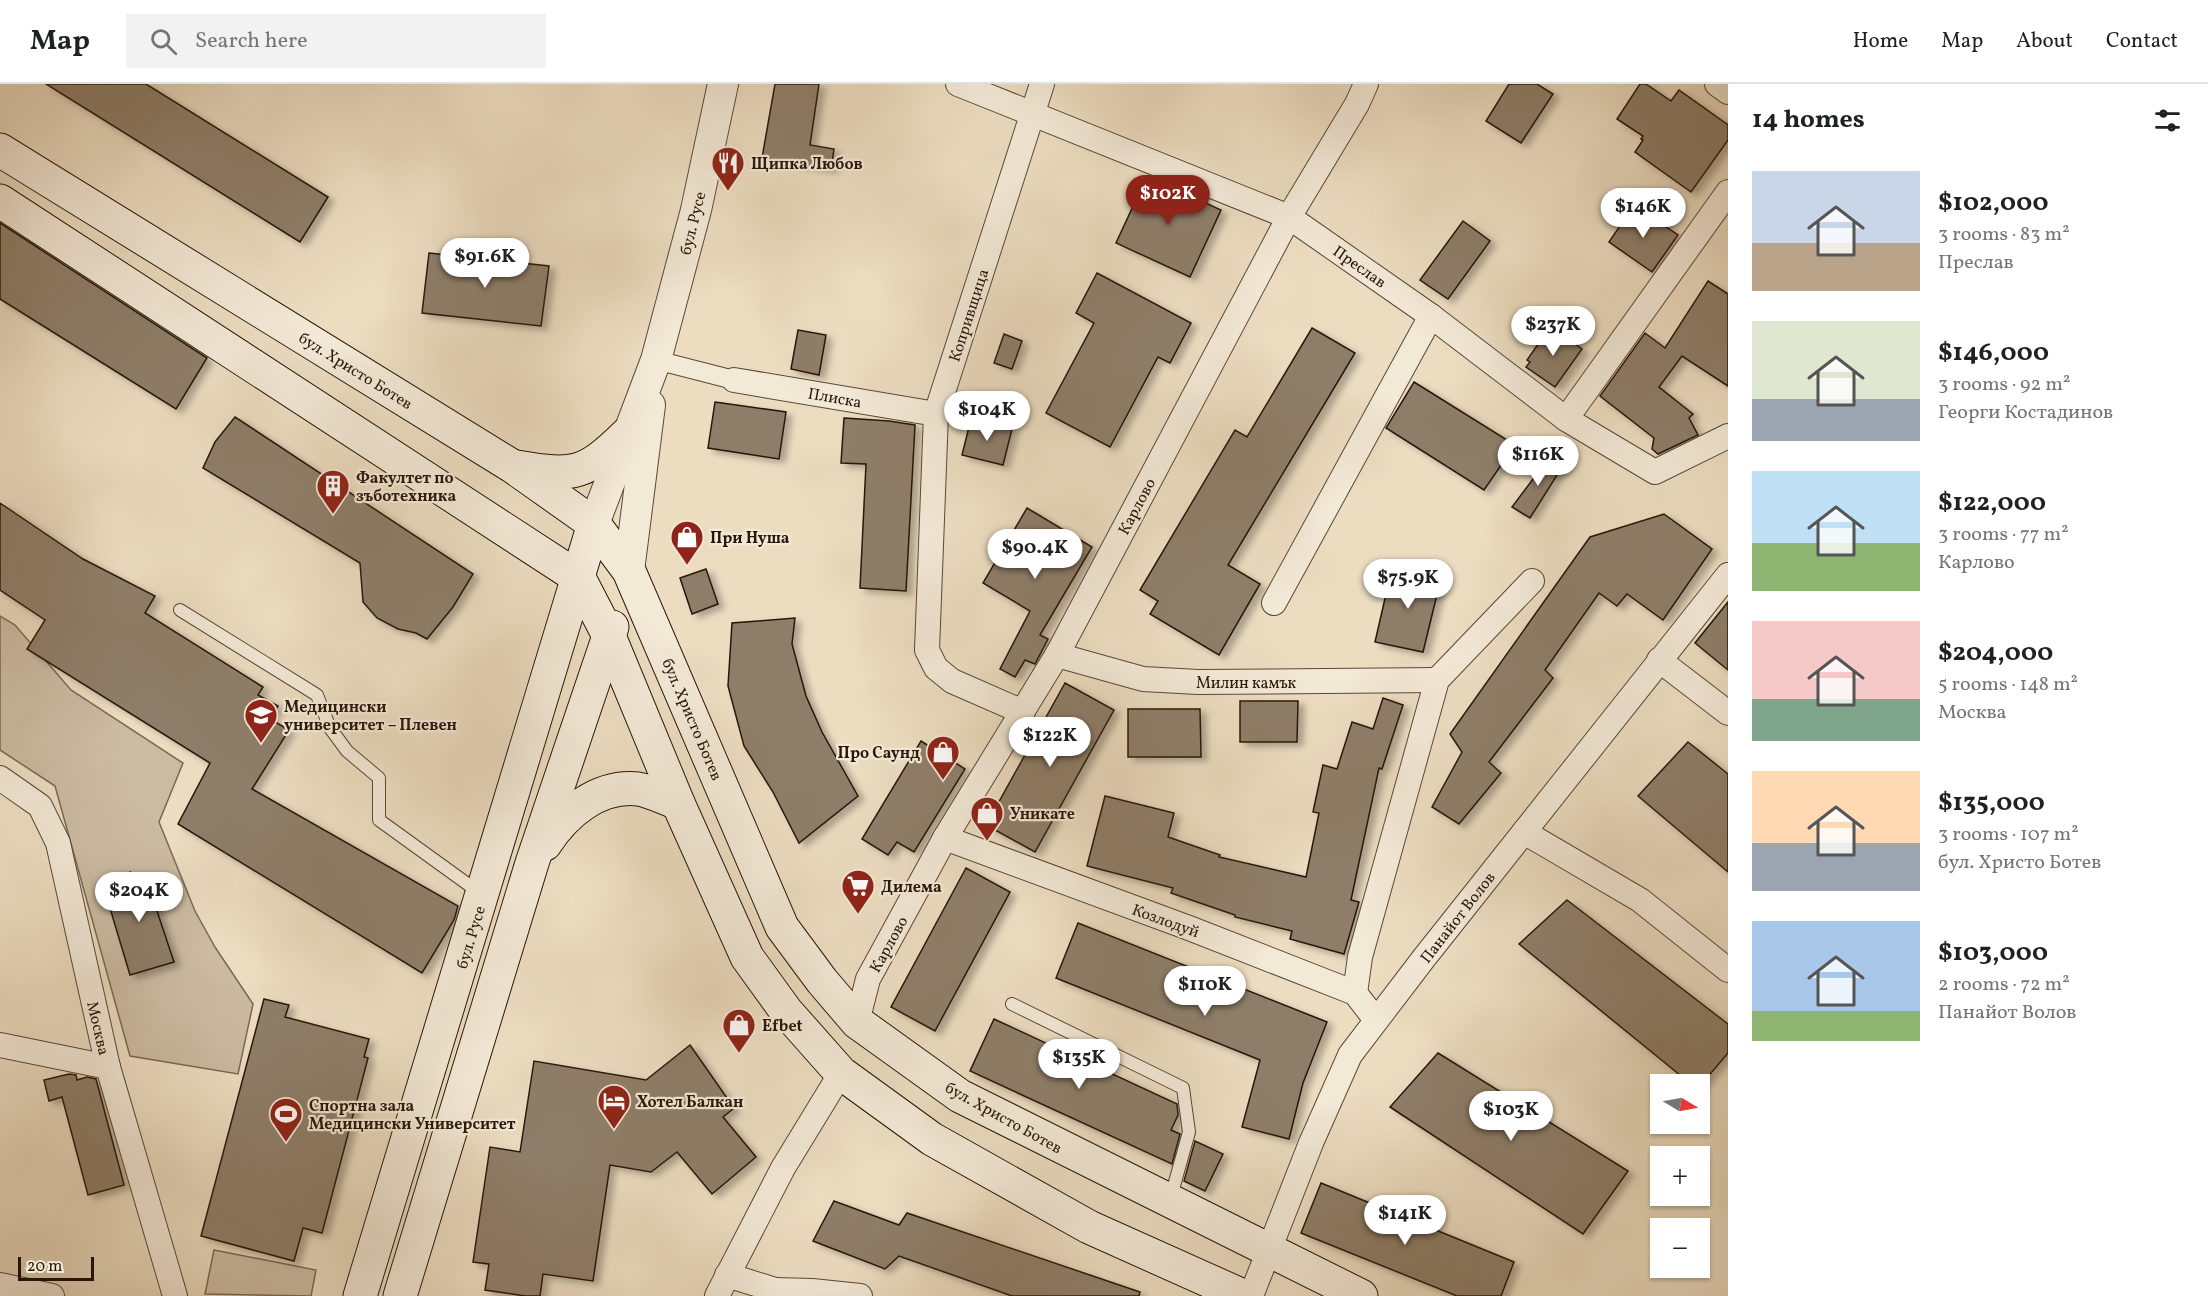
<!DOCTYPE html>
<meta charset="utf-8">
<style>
body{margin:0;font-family:Vollkorn,serif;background:#f2f2f2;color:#202124;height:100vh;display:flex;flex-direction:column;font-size:22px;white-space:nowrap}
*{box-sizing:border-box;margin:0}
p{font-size:20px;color:#757577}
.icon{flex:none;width:33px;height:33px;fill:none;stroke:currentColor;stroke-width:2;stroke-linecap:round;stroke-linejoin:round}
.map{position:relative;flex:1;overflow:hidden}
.drawer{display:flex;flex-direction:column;background:#fff;width:480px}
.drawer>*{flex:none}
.needle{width:39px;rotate:100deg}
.buttons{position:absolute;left:1650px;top:990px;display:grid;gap:12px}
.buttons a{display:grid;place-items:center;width:60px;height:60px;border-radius:0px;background:#fff;box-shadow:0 2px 4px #0004;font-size:30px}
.scale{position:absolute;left:18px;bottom:15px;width:76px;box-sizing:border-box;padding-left:6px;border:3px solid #281709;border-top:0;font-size:16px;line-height:21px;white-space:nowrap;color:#281709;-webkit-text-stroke:4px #f3e9d7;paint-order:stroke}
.price{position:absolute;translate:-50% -51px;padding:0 14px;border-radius:21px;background:#fff;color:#222;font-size:20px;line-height:39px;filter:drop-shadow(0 2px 3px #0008)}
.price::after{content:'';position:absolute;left:50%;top:36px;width:18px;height:14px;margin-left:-9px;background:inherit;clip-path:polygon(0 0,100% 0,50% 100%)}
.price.selected{background:#8f2418;color:#fff}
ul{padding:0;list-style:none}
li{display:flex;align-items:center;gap:18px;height:150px;padding:0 24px}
li span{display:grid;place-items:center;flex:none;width:168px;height:120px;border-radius:0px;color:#555}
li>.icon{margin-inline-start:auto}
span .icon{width:72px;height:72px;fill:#fffc;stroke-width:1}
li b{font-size:26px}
h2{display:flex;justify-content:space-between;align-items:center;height:72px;padding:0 24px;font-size:26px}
header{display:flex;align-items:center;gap:36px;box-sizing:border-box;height:84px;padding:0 30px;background:#fff;border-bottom:2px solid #e0e0e0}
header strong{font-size:28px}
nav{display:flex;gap:33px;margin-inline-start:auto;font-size:21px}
.search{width:420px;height:54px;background:#f2f2f2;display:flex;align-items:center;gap:15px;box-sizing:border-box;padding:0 21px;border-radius:0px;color:#757577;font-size:22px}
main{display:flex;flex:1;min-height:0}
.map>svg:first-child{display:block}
</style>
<header>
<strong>Map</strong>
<div class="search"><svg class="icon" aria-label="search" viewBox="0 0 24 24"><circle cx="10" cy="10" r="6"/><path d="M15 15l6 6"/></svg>Search here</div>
<nav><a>Home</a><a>Map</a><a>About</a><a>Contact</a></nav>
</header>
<main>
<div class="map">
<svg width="1728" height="1212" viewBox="0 0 1728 1212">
<defs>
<filter id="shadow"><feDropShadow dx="6" dy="4" stdDeviation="3" flood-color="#0004"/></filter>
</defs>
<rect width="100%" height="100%" fill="#ecddc1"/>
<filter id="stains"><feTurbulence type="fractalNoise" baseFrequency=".00333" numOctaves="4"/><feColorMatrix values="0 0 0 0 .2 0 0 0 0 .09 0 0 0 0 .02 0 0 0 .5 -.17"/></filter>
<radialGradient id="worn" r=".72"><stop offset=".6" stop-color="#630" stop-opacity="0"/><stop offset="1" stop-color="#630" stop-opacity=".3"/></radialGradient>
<!-- green -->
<g fill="#cbbba2" stroke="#7a6956" stroke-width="1.5">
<polygon points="0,532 15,541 71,606 183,679 159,738 195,827 215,863 253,920 238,990 130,972 55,702 0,666"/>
<polygon points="214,1166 316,1186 311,1212 205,1210"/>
</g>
<!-- building -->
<g fill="#8e7e69" stroke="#281709" stroke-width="1.5" filter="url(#shadow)">
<polygon points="46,0 146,0 328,113 300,158"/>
<polygon points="775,0 819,0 810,61 834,65 831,85 762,74"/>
<polygon points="1509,0 1537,0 1553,10 1521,59 1486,37"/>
<polygon points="1640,0 1646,0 1671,17 1679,6 1728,41 1728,56 1691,108 1635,68 1643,56 1641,55 1643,52 1617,35"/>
<polygon points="1147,92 1221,126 1190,193 1116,159"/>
<polygon points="1632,124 1648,135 1650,132 1678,151 1652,188 1609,158"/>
<polygon points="1463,137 1490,157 1448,215 1420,196"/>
<polygon points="0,139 207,274 176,325 0,215"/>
<polygon points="429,169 549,182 541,242 422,229"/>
<polygon points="1097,189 1191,239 1170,279 1158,273 1110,363 1046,329 1094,239 1076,229"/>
<polygon points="1708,197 1728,210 1728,302 1682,272 1659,303 1693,330 1689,334 1698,351 1658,370 1652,365 1654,354 1600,312 1645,249 1665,264"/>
<polygon points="1550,243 1582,265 1555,303 1526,283 1530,278 1527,276"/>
<polygon points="1312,244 1355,269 1228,481 1260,500 1219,571 1150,530 1158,517 1140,506 1235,346 1247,353"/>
<polygon points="798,246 826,251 819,291 791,285"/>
<polygon points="1004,250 1022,257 1012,285 994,279"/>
<polygon points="1414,298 1515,361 1484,406 1386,344"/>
<polygon points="715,318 786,328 779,375 708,364"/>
<polygon points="235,333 473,490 453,523 427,555 416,549 398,545 377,534 363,518 360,479 203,384 215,358"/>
<polygon points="844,334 889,337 915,341 906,507 860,504 866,380 841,379"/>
<polygon points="971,335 1012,345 1003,381 962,371"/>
<polygon points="1551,371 1564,380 1530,434 1512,423"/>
<polygon points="0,419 83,475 155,512 145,529 263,603 258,611 278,622 270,635 289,646 252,705 458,822 454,836 422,889 178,740 210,679 27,565 45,536 0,506"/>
<polygon points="1027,424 1092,463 1040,551 1048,555 1035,580 1025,576 1015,593 1000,585 1030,527 983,499"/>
<polygon points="1664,430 1712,465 1663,536 1627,510 1617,522 1599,509 1545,586 1553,594 1489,678 1501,689 1459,740 1432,723 1462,668 1450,650 1590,453"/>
<polygon points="1392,484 1441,494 1423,568 1375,558"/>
<polygon points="706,485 718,520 692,530 680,494"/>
<polygon points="1728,518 1728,586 1695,559"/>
<polygon points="795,534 792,560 806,612 822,648 858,712 799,759 773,708 744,662 728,602 732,539"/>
<polygon points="1065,599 1114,626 1035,768 986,741"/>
<polygon points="1383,614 1403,621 1382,685 1379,684 1351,816 1359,818 1344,870 1290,855 1292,847 1235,833 1235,831 1171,809 1173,804 1087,782 1105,712 1174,729 1168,753 1220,771 1219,773 1306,793 1319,729 1313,728 1323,681 1337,685 1352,638 1373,645"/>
<polygon points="1240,617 1298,617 1297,658 1240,658"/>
<polygon points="1128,625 1200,625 1201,673 1128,673"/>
<polygon points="921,657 965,685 914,768 897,758 888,771 862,755"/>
<polygon points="1688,658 1728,690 1728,788 1638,712"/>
<polygon points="966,784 1010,808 935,947 891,923"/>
<polygon points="130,788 164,805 156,824 174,878 130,891 104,804"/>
<polygon points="1567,816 1728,940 1728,969 1700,1002 1700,1000 1691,1000 1519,860"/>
<polygon points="1078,839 1327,938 1303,999 1289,1055 1242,1043 1260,976 1056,894"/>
<polygon points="264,915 289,921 285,933 369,955 364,973 368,974 322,1149 303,1144 294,1177 201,1152"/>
<polygon points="994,935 1177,1020 1178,1031 1171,1046 1180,1050 1172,1080 970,987"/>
<polygon points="690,961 734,1024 723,1033 756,1073 712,1110 677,1068 651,1088 610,1081 593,1197 543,1190 540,1212 525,1212 485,1206 489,1180 473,1178 490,1063 520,1068 534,977 646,996"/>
<polygon points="1438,969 1628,1087 1583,1150 1390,1023"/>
<polygon points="69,990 76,991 77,996 87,993 96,995 124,1101 88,1111 62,1013 49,1017 44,996"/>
<polygon points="1195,1057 1223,1070 1205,1107 1184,1097"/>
<polygon points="1321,1099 1514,1178 1501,1212 1457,1212 1301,1149"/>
<polygon points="834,1117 899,1141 907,1129 1140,1208 1139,1212 1012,1212 899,1172 885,1185 813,1157"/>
</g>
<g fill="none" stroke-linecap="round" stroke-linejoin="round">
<!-- service casing -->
<g stroke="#594837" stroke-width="14">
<g id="service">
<polyline points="180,526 317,611 330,644 347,667 379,694 379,736 480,809"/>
<polyline points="1012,920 1183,1004 1189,1048 1170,1116"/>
</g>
</g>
<!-- pedestrian casing -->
<g stroke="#594837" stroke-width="20">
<polyline id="pedestrian" points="656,276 734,296"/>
</g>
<!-- minor casing -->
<g stroke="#594837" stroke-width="26">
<g id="minor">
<polyline points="958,0 1289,133 1431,232 1566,335 1655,388 1728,352"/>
<polyline points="1717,0 1728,8"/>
<polyline points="734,296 936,330"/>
<polyline points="1566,335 1728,108"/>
<polyline points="1274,519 1431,232"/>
<polyline points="1057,571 1143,595 1198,598 1437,596"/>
<polyline points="1659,576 1728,629"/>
<polyline points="1023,628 952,597 936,584 927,566 936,330 1042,0"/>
<polyline points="0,694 40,722 58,759 108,983 175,1212"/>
<polyline points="1524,748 1640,816 1728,886"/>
<polyline points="945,754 1189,844 1355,909 1376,936"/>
<polyline points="1355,909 1360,873 1437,596 1532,497"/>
<polyline points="857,938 868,895 945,754 1057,571 1289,133 1357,20 1366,0"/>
<polyline points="0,961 108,983"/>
<polyline points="727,1191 775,1206 783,1212"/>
<polyline points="0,1201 52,1212"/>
<polyline points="775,1206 812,1207 860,1212"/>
<polyline points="717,1212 783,1084 841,989"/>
<polyline points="1251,1212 1311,1059 1350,971 1424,874 1728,491"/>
</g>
</g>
<!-- tertiary casing -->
<g stroke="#594837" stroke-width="32">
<g id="tertiary">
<polyline points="594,440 656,276 696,126 723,0"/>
<polyline points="629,487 650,321"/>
</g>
</g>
<!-- secondary casing -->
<g stroke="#281709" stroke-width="35">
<g id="secondary">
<polyline points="0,66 512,382 594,440 629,487 782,843 822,897 857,938 960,1012 1361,1212"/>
<polyline points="0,117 579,494 609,552 678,719 747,873 786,927 841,989 932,1055 1089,1143 1243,1212"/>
<path d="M 517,383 C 575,393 585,391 628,349"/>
<path d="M 545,760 C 565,729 598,701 638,705 C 651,707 666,715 678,719"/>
<polyline points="360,1212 594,440"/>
<polyline points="400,1212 532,779 612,543"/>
</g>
</g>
<!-- service -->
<use href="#service" stroke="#f3e9d7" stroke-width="12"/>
<!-- pedestrian -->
<use href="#pedestrian" stroke="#f3e9d7" stroke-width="18"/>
<!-- minor -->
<use href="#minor" stroke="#f3e9d7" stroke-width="24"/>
<!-- tertiary -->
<use href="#tertiary" stroke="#f3e9d7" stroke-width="30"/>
<!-- secondary -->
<use href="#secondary" stroke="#f3e9d7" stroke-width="33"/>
</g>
<!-- icons -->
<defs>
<g id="restaurant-pin" transform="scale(1.725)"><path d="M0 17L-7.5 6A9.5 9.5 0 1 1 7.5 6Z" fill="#8f2418" stroke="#f3e9d7"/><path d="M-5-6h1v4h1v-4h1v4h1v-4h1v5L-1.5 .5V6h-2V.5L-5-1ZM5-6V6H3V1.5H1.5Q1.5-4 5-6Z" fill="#fff"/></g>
<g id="building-pin" transform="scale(1.725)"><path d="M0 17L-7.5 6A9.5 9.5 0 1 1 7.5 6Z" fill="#8f2418" stroke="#f3e9d7"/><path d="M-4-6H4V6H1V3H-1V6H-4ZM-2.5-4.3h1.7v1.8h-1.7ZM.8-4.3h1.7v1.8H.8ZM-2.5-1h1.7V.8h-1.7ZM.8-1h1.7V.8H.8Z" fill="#fff"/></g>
<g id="shop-pin" transform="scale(1.725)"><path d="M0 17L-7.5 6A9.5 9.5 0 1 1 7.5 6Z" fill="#8f2418" stroke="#f3e9d7"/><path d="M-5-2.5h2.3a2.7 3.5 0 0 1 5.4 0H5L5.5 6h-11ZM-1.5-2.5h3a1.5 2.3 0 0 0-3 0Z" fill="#fff"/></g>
<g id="university-pin" transform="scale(1.725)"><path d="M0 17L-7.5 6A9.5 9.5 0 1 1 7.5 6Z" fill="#8f2418" stroke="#f3e9d7"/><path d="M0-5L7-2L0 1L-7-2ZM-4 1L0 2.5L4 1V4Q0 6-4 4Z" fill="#fff"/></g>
<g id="supermarket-pin" transform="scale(1.725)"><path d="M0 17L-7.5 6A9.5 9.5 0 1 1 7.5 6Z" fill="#8f2418" stroke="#f3e9d7"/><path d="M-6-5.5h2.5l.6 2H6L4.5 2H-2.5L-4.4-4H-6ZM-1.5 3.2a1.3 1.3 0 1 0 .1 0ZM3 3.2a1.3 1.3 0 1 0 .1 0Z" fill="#fff"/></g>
<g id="hotel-pin" transform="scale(1.725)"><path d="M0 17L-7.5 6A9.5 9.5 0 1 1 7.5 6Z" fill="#8f2418" stroke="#f3e9d7"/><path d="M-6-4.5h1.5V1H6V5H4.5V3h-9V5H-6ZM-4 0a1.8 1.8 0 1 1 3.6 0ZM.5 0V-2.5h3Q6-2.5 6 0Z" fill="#fff"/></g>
<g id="stadium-pin" transform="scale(1.725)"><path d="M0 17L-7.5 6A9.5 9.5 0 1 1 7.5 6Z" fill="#8f2418" stroke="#f3e9d7"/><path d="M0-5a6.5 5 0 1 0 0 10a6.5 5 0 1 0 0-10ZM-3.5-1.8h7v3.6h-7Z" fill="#fff"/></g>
</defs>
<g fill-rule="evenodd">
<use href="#restaurant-pin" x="728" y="79"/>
<use href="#building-pin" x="333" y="402"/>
<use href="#shop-pin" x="687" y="453"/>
<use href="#university-pin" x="261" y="631"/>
<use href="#shop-pin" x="943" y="668"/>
<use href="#shop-pin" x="987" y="729"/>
<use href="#supermarket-pin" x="858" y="802"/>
<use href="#shop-pin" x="739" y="941"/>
<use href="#hotel-pin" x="614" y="1017"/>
<use href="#stadium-pin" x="286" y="1030"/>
</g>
<g text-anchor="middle" stroke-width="4.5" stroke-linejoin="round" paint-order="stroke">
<!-- poi labels -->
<g font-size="16" font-weight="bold" fill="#281709" stroke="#f3e9d7" text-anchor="start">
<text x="751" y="85">Щипка Любов</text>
<text x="356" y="399">Факултет по<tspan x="356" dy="18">зъботехника</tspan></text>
<text x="710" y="459">При Нуша</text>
<text x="284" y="628">Медицински<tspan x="284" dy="18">университет – Плевен</tspan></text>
<text x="920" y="674" text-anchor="end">Про Саунд</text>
<text x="1010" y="735">Уникате</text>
<text x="881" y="808">Дилема</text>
<text x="762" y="947">Efbet</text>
<text x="637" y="1023">Хотел Балкан</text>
<text x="309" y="1027">Спортна зала<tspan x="309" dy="18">Медицински Университет</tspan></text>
</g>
<!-- street labels -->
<g font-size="16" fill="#281709" stroke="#f3e9d7">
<text transform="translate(692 139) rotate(-76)" y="6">бул. Русе</text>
<text transform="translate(1360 182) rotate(35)" y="6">Преслав</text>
<text transform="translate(968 231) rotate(-72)" y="6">Копривщица</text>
<text transform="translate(356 286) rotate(32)" y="6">бул. Христо Ботев</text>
<text transform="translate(835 313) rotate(10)" y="6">Плиска</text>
<text transform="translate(1136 422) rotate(-62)" y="6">Карлово</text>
<text x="1246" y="604">Милин камък</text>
<text transform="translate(693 635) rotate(67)" y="6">бул. Христо Ботев</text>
<text transform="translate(1457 833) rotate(-52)" y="6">Панайот Волов</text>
<text transform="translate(1166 836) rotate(20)" y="6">Козлодуй</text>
<text transform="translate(470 853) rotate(-73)" y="6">бул. Русе</text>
<text transform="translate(888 860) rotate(-61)" y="6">Карлово</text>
<text transform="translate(99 944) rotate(77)" y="6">Москва</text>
<text transform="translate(1004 1033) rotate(29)" y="6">бул. Христо Ботев</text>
</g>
</g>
<rect width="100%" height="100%" filter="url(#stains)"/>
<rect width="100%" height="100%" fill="url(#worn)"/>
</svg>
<div class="buttons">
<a><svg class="needle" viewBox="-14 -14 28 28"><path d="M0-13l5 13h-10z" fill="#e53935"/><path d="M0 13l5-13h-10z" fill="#757577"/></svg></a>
<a>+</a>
<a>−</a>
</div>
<div class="scale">20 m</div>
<b class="price selected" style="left:1168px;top:142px">$102K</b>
<b class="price" style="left:1643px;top:155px">$146K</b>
<b class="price" style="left:485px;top:205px">$91.6K</b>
<b class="price" style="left:1553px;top:273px">$237K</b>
<b class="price" style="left:987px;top:358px">$104K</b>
<b class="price" style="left:1538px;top:403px">$116K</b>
<b class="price" style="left:1035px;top:496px">$90.4K</b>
<b class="price" style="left:1408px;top:526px">$75.9K</b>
<b class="price" style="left:1050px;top:684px">$122K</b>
<b class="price" style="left:139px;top:839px">$204K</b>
<b class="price" style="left:1205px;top:933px">$110K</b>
<b class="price" style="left:1079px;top:1006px">$135K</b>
<b class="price" style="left:1511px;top:1058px">$103K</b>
<b class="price" style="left:1405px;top:1162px">$141K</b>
</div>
<section class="drawer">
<h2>14 homes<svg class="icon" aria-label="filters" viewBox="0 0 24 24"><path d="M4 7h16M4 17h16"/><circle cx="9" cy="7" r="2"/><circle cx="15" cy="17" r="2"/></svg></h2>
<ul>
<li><span style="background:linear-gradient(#c9d6e8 60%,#b9a48a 0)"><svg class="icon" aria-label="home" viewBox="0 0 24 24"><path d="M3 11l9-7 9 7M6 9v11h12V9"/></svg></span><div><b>$102,000</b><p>3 rooms · 83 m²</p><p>Преслав</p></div></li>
<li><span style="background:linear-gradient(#dfe7d0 65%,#9aa5b1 0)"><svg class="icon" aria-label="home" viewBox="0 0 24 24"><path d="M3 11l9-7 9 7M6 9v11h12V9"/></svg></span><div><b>$146,000</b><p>3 rooms · 92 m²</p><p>Георги Костадинов</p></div></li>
<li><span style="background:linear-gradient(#bfe0f5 60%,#8fb573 0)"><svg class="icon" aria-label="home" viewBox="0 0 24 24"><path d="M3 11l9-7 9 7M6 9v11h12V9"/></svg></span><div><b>$122,000</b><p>3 rooms · 77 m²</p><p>Карлово</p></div></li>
<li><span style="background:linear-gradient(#f6c9c9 65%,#7fa58c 0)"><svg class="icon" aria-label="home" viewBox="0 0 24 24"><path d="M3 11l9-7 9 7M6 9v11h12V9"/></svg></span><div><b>$204,000</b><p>5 rooms · 148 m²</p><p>Москва</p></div></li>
<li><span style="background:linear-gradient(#ffd9b3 60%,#9aa5b1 0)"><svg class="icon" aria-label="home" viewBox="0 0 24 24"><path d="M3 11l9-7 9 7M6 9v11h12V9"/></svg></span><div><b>$135,000</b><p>3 rooms · 107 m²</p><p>бул. Христо Ботев</p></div></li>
<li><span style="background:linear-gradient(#a9c7e8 75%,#8fb573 0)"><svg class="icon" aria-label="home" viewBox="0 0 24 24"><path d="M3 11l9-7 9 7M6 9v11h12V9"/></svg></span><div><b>$103,000</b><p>2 rooms · 72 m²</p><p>Панайот Волов</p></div></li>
</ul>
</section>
</main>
